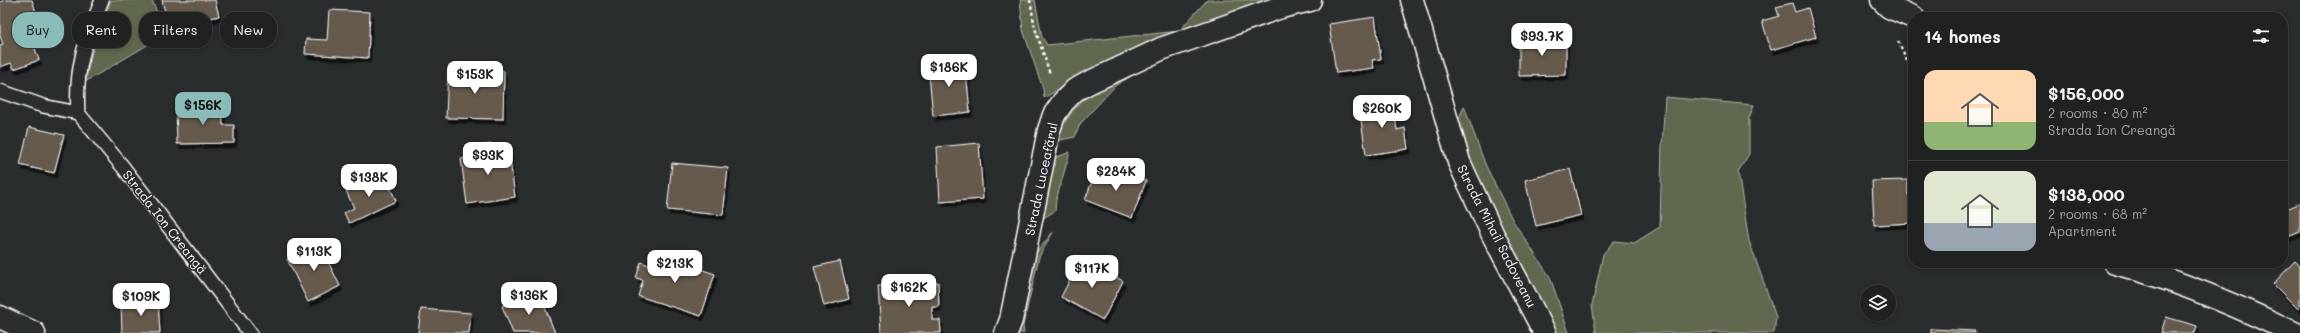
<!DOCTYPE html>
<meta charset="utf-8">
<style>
body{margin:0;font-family:Mali,sans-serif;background:#282a2a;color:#f1f3f6;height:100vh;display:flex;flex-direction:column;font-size:15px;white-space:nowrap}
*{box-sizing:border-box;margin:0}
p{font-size:13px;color:#a2a4a5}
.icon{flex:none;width:22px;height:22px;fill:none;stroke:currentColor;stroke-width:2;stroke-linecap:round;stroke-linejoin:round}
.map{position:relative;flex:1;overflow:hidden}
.side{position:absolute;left:1908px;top:12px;width:380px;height:256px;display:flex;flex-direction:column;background:#202222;border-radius:16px;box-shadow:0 2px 6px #0003,0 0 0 1px #3d3f40}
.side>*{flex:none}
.hud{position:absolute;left:12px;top:12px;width:380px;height:36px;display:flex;gap:8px}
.tools{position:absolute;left:1860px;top:285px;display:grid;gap:8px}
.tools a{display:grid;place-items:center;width:36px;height:36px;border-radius:50%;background:#202222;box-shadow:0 2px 6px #0003,0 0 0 1px #3d3f40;font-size:20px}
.price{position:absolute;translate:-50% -34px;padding:0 9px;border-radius:8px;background:#fff;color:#222;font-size:13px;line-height:26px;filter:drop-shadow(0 1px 2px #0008)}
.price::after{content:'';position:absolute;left:50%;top:24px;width:12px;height:9px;margin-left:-6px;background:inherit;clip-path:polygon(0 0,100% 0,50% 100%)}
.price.on{background:#8bbbb9;color:#111}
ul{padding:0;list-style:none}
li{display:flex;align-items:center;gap:12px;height:100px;padding:0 16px}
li+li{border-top:1px solid #3d3f40}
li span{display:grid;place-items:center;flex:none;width:112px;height:80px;border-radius:12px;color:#555}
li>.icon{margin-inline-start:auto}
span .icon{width:48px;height:48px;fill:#fffc;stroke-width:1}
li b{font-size:17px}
h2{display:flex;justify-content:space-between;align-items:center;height:48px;padding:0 16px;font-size:17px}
.chip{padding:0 14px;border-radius:16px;background:#202222;box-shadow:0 2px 6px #0003,0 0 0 1px #3d3f40;font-size:14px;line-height:36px}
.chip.on{background:#8bbbb9;color:#111}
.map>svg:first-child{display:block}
</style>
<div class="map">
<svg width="2300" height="333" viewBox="0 0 2300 333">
<defs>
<filter id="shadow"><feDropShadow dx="2.5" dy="4.5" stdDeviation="0" flood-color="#0009"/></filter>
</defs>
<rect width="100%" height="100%" fill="#2a2d2e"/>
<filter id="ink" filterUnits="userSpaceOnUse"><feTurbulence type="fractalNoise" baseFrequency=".025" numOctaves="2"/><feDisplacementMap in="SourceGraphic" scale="8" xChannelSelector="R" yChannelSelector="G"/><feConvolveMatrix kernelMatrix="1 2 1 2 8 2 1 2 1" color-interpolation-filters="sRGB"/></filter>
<g filter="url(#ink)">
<!-- green -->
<g fill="#606950" stroke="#b0b4a8">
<polygon points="111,0 152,0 166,34 85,82 92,52"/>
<polygon points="1020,0 1035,0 1042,37 1047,45 1179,31 1207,0 1280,0 1176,36 1093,68 1044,98 1043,89 1023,30"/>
<path d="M 1145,68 L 1116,85 L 1080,124 L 1075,137 L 1055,141 C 1077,94 1098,84 1145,68 Z"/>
<polygon points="1665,97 1754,105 1749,118 1749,154 1738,172 1749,241 1776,317 1774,333 1596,333 1592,305 1603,254 1614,241 1634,243 1660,227 1662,145"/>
<polygon points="1464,106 1485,164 1513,221 1550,277 1569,333 1556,333 1490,209 1465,152 1457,123"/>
<polygon points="1070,152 1056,200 1055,211 1040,220 1052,159"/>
<polygon points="1053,232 1039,257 1023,326 1024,333 1014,333 1032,258"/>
</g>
<!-- building -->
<g fill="#665a4d" stroke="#fff" filter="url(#shadow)">
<polygon points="6,0 32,0 38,18 26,22 39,60 14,69 11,63 0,67 0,45 3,44 0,36 0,2"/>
<polygon points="162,0 215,0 219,16 169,28"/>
<polygon points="1792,3 1795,12 1808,8 1816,37 1771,50 1762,21 1779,16 1776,7"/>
<polygon points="329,10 370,12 368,58 305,54 306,39 327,40"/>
<polygon points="1375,17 1381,59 1372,60 1374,68 1336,73 1329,24"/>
<polygon points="1519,38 1566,38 1566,75 1519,76"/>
<polygon points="965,60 970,112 933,116 928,64"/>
<polygon points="448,70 504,71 503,119 446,118"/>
<polygon points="1393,101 1397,130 1405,128 1408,149 1366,155 1359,106"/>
<polygon points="222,107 223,125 234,125 234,143 177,144 176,108"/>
<polygon points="29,127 64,135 54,173 20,165"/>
<polygon points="979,143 983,199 940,202 937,147"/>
<polygon points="491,144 493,154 509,152 515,197 467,204 461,159 475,157 474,147"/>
<polygon points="672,163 728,168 723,215 667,210"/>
<polygon points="1097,168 1115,175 1117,170 1146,181 1132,218 1085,200"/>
<polygon points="1570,169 1581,215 1536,226 1525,180"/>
<polygon points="384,173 396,201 349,223 344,213 354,208 346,191"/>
<polygon points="1908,180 1908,195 1913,195 1913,223 1874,225 1872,181"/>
<polygon points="2300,203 2300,232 2283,239 2283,210"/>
<polygon points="319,243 340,286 308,302 287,259"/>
<polygon points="655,254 715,274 701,316 638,296 643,280 636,278 641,262 651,266"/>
<polygon points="1081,258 1123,281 1103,320 1061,297"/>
<polygon points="840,261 849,299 824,306 814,267"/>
<polygon points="2295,261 2300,266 2300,307 2298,309 2273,284"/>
<polygon points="938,282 939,307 932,307 932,320 940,320 941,333 881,333 878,286"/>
<polygon points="539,292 555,333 513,333 502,306"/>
<polygon points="158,300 160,333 122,333 121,303"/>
<polygon points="421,309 471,313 469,333 418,333"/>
<polygon points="2166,317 2197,326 2195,333 2161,333"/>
<polygon points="1931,329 1975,331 1975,333 1931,333"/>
</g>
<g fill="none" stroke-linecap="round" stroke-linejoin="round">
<!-- lane casing -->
<g stroke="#fff" stroke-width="16">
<g id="lane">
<polyline points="0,91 43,106 78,113"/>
<polyline points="78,113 123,167 250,333"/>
<path d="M 78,113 C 75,68 85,41 102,0"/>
</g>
</g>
<!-- street casing -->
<g stroke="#fff" stroke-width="25">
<g id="street">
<polyline points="1412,0 1459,162 1493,235 1545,333"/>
<polyline points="1882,0 1889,7 1913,17"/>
<path d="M 2115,263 C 2177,280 2236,305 2294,333"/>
<polyline points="1006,333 1011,320 1049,130 1054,115 1063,102 1075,90 1088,83 1161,49 1281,7 1310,0"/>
</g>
</g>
<!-- secondary casing -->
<g stroke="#fff" stroke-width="25">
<polyline id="secondary" points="0,317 34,333"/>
</g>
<!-- path -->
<g stroke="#fff" stroke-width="2.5" stroke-dasharray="3 3" stroke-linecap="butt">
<polyline points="1030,0 1035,28 1050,74"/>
<polyline points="1898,41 1913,73"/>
</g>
<!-- lane -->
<use href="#lane" stroke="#2a2d2e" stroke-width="13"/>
<!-- street -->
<use href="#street" stroke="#2a2d2e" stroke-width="22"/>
<!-- secondary -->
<use href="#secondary" stroke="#2a2d2e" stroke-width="22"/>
</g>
</g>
<g text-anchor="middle" stroke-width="3" stroke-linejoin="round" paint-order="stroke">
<!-- street labels -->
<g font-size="13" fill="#fff" stroke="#2a2d2e">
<text transform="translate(1041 179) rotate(-78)" y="5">Strada Luceafărul</text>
<text transform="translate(165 222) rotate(52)" y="5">Strada Ion Creangă</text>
<text transform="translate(1497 236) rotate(63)" y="5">Strada Mihail Sadoveanu</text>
</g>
</g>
</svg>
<div class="tools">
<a><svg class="icon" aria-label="layers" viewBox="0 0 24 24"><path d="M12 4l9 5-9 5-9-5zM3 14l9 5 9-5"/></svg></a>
</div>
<b class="price" style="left:1542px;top:57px">$93.7K</b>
<b class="price" style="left:949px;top:88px">$186K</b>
<b class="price" style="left:475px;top:95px">$153K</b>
<b class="price on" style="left:203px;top:126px">$156K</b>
<b class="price" style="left:1382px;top:129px">$260K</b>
<b class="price" style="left:488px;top:176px">$93K</b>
<b class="price" style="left:1116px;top:192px">$284K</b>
<b class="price" style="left:369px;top:198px">$138K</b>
<b class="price" style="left:314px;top:272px">$113K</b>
<b class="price" style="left:675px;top:284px">$213K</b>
<b class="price" style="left:1092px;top:289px">$117K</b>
<b class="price" style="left:909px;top:308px">$162K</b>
<b class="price" style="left:529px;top:316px">$136K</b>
<b class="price" style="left:141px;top:317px">$109K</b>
<div class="hud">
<a class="chip on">Buy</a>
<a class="chip">Rent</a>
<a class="chip">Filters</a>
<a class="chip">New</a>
</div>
<section class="side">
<h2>14 homes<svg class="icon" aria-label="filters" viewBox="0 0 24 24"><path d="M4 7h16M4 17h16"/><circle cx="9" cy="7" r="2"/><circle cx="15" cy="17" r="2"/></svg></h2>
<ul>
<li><span style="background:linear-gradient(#ffd9b3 65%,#8fb573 0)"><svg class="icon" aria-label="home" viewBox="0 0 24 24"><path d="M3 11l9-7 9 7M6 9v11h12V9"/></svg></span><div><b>$156,000</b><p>2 rooms · 80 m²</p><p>Strada Ion Creangă</p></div></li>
<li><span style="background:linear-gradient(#dfe7d0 65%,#9aa5b1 0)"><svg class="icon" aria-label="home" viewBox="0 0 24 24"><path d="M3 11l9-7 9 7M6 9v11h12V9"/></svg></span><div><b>$138,000</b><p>2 rooms · 68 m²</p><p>Apartment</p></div></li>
</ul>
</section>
</div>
